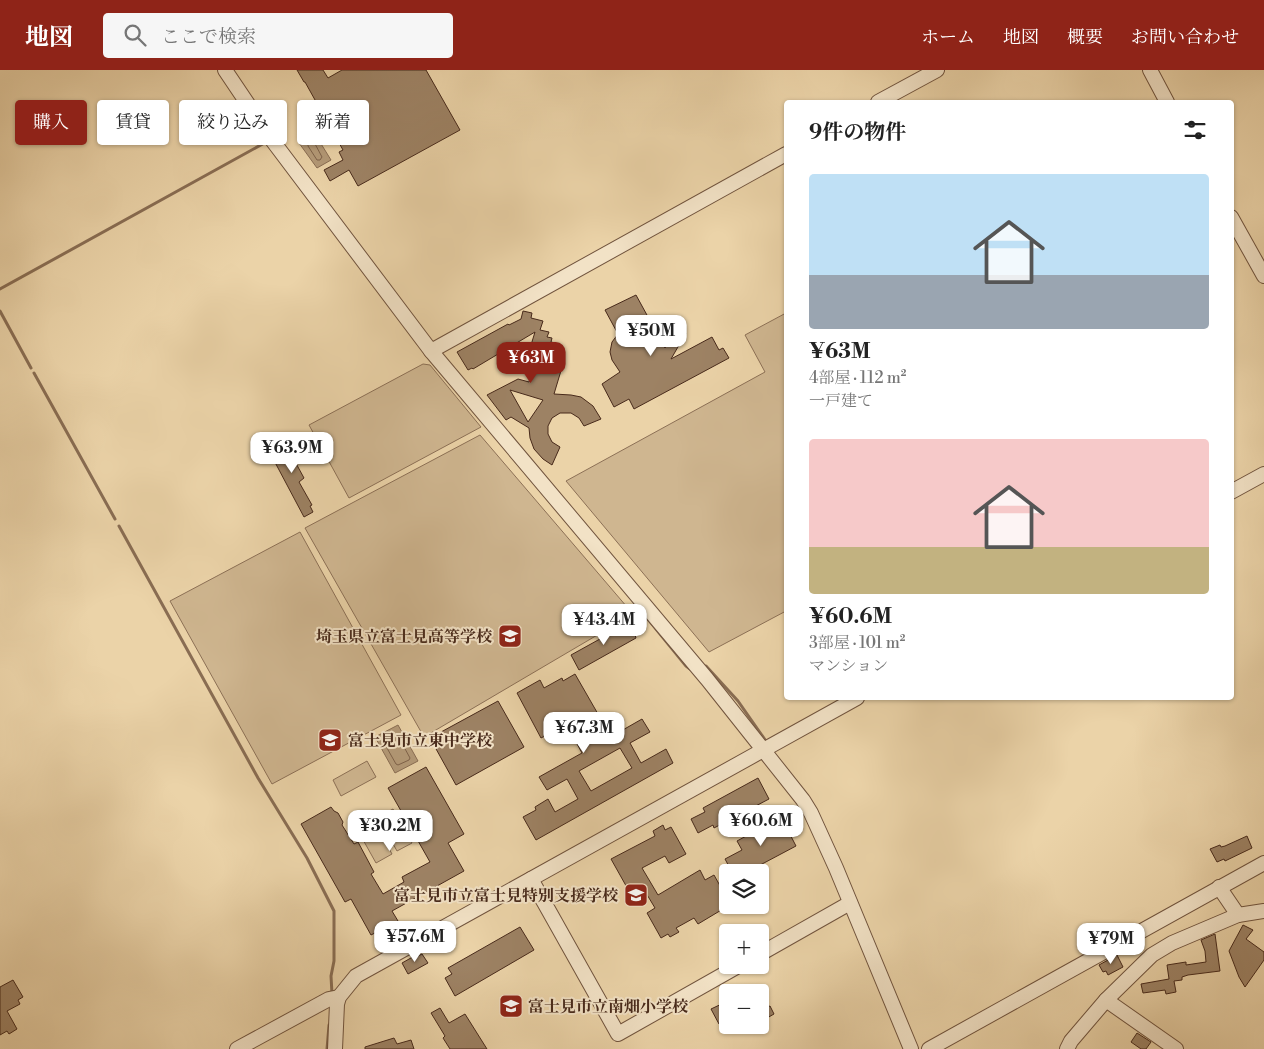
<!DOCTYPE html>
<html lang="ja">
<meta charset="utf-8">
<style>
body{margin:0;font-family:"Libre Bodoni","Noto Serif JP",serif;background:#f6f6f6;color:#222;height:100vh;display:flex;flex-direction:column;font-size:19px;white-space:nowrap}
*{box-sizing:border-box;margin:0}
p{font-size:16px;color:#767676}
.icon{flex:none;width:28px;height:28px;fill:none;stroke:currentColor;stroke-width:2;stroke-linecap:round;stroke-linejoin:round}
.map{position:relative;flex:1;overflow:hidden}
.panel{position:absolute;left:784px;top:30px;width:450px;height:600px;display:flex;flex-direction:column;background:#fff;border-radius:5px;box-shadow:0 1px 4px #0004}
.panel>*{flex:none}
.hud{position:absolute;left:15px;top:30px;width:475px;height:45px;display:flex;gap:10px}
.buttons{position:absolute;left:719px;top:794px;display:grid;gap:10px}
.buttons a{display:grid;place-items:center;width:50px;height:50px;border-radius:5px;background:#fff;box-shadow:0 1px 4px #0004;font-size:25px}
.price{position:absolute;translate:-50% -42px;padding:0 11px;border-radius:10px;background:#fff;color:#222;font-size:16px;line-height:32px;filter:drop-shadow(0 1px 2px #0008)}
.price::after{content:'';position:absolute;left:50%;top:30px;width:15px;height:11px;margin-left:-8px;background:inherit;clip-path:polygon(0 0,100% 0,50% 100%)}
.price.current{background:#8f2418;color:#fff}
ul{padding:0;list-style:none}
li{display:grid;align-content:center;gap:10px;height:265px;padding:0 25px}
li span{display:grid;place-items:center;height:155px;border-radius:5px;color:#555}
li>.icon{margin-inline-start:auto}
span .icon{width:90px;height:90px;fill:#fffc;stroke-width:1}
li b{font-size:21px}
h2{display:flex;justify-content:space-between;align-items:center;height:60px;padding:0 25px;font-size:21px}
.pill{padding:0 18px;border-radius:5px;background:#fff;box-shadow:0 1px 4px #0004;font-size:18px;line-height:45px}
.pill.current{background:#8f2418;color:#fff}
header{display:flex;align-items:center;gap:30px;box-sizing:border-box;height:70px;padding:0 25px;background:#8f2418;color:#fff}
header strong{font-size:24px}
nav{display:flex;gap:28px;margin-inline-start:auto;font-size:18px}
.search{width:350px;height:45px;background:#f6f6f6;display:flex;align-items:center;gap:12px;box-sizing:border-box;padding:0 18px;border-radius:5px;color:#767676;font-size:19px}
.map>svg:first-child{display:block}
</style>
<header>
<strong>地図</strong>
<div class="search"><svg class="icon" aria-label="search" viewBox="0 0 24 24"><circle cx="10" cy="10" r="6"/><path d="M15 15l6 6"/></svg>ここで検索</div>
<nav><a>ホーム</a><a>地図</a><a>概要</a><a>お問い合わせ</a></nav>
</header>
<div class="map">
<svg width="1264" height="979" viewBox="0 0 1264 979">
<rect width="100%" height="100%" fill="#ebd3a8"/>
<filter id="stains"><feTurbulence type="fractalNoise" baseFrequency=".004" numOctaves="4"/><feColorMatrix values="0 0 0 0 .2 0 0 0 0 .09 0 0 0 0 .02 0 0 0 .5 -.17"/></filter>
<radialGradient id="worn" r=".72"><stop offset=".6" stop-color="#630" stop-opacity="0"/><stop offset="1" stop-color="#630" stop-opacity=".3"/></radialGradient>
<!-- green -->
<g fill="#cfb690" stroke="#8c7056">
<polygon points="786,243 786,541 709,582 566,411 765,302 745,265"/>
<polygon points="423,294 430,295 481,357 349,428 309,355"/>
<polygon points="480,365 633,544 424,667 305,458"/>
<polygon points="300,462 401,645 272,714 170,531"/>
<polygon points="367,691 376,707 341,726 333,710"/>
<polygon points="393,739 412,773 397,781 378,747"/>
<polygon points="373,750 392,784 376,793 357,759"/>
</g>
<!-- water -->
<g fill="#b49a78" stroke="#896d53">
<polygon points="315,64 331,90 317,98 299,73"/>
<polygon points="398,655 418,691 395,703 375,667"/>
</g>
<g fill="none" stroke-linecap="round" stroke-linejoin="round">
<!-- shore -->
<g stroke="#7e624a" stroke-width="1">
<polygon points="312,71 314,72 322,87 320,90 317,90 308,76 308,73"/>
<polygon points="394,663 397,664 410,688 409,690 398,695 396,694 383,671 384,668"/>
</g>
<!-- stream -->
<g stroke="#896d53" stroke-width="3">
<polyline points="0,219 268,71"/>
<polyline points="0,241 31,298"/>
<polyline points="34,303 115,449"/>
<polyline points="119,456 258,708 307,788 334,841 334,891 331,906 332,924"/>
<polyline points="643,543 686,596 690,599"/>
<polyline points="702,597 706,596 738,631 768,674"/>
<polyline points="327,979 329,955"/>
</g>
</g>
<!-- building -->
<g fill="#9d8264" stroke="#482a1b" fill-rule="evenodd">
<polygon points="297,0 323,0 328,8 342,0 426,0 460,60 358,116 349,100 330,111 324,100 343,90 339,82 343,80 305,12 304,12"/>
<polygon points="636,225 665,278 677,258 686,263 671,289 712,267 719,280 723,278 729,288 634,339 629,329 614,337 602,314 620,302 612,290 610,282 612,272 618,264 605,240"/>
<path d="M 523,241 L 532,243 L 531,248 L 543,251 L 540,260 L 549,262 L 547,267 L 552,268 L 551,272 L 555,273 L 554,277 L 558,278 L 556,283 L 563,285 L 561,293 L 563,294 L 554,324 L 571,325 L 581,327 L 593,336 L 601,349 L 584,356 L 579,348 L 571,343 L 560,343 L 552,348 L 548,356 L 548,364 L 552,372 L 560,377 L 552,395 L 543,389 L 534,379 L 530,368 L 529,358 L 511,347 L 506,350 L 487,325 L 518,309 L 529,312 L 531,303 L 535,304 L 540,287 L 537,287 L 539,282 L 534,281 L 535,276 L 531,275 L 535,262 L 473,299 L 472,298 L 468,300 L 457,282 L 508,254 L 509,255 L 521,249 ZM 510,320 L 543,330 L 528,352 Z"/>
<polygon points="293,368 297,375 294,377 298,383 292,386 304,408 299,412 312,435 310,436 313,442 304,447 269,381"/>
<polygon points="627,554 629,558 633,555 638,564 635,565 636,568 579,600 571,585"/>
<path d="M 575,604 L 598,644 L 588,650 L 600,673 L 642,649 L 650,662 L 630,673 L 641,693 L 666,679 L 673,693 L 536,770 L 523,747 L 536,740 L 535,737 L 548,729 L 555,742 L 578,729 L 567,709 L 547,720 L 539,707 L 582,683 L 576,672 L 582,669 L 572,652 L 541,668 L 517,623 L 540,610 L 544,618 L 562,608 L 563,611 ZM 620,678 L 632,698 L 591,721 L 579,701 Z"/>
<polygon points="498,631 524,677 456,715 430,668"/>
<polygon points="426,697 464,764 448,773 464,801 392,841 398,851 371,865 351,829 345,832 301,754 331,737 334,741 338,743 343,752 342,755 354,774 358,772 374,802 371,804 383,824 404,812 402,807 430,792 388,718"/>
<polygon points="758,708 769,729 714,758 713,755 698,763 691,749 705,742 703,738"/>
<polygon points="781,747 796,776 747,802 732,802 725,789 742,780 737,771"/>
<polygon points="663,755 665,760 671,757 686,784 669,793 665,786 642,798 658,825 700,800 705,810 714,805 728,830 720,834 723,839 698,854 694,848 676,858 679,862 670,867 668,864 661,868 647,843 655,838 646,823 634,830 611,789 655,766 653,761"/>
<polygon points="1247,766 1252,778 1225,791 1224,789 1217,792 1210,779 1220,775 1221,777 1225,776"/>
<polygon points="1243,855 1253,860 1246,869 1264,882 1264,890 1245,917 1239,907 1229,881"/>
<polygon points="520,857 534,880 455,926 445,908 452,904 448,898"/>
<polygon points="1215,864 1220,901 1188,905 1182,907 1182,910 1174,911 1176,922 1166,924 1165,920 1143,923 1141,914 1169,909 1167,895 1186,892 1186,895 1206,892 1205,881 1201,870"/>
<polygon points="418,884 418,886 422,884 428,893 408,904 402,893"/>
<polygon points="1117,885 1123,897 1108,905 1106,901 1103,902 1099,895"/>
<polygon points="13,910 23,927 18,930 20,934 7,941 17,959 9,964 7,961 0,965 0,917"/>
<polygon points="728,931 728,949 719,954 711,939"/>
<polygon points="770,936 774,944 760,952 760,940"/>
<polygon points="440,938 449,953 465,944 487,979 450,979 443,968 445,966 431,943"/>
<polygon points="1137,963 1151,972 1146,979 1141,979 1131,972"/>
<polygon points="394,968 397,974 411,970 414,979 365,979 365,977"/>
</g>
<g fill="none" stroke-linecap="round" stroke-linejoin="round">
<!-- minor casing -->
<g stroke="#71543e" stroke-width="16">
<g id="minor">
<polyline points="225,0 272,70 431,281 707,609 803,730 811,743 836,798 911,979"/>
<polyline points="1150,0 1167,32"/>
<polyline points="878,32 937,0"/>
<polyline points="1231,147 1264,206"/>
<polyline points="431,281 786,84"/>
<polyline points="1231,422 1264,404"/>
<polyline points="531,809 618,964 740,895"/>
<polyline points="1219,817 1238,845"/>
<polyline points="760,884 850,833"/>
<polyline points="1106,930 1176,979"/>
<polyline points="237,979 329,929 339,927"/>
<polyline points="335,979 337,934 339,927 356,906 857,628"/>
<polyline points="929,979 1264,793"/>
<polyline points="1067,979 1071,971 1106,930 1152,885 1172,873 1238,845 1264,841"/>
</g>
</g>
<!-- minor -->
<use href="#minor" stroke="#f2e2c6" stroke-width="14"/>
</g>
<!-- icons -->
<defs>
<g id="school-square" transform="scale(1.25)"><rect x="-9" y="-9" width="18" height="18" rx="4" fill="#8f2418" stroke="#f2e2c6"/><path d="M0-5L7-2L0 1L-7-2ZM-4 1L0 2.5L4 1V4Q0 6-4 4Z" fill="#fff"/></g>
</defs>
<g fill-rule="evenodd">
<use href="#school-square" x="510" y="566"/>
<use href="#school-square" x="330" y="670"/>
<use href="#school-square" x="636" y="825"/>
<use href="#school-square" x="511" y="936"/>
</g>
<g text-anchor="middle" stroke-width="4" stroke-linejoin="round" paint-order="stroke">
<!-- poi labels -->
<g font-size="16" font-weight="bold" fill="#482a1b" stroke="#f2e2c6" text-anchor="end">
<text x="492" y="572">埼玉県立富士見高等学校</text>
<text x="348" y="676" text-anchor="start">富士見市立東中学校</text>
<text x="618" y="831">富士見市立富士見特別支援学校</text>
<text x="528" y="942" text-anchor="start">富士見市立南畑小学校</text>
</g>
</g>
<rect width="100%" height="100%" filter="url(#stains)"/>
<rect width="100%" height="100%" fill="url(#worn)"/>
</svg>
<div class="buttons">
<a><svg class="icon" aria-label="layers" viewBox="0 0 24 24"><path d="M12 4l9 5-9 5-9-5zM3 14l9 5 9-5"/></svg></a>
<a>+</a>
<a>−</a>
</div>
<b class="price" style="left:651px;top:287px">¥50M</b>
<b class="price current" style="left:531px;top:314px">¥63M</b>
<b class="price" style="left:292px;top:404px">¥63.9M</b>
<b class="price" style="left:604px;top:576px">¥43.4M</b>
<b class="price" style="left:584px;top:684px">¥67.3M</b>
<b class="price" style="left:761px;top:777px">¥60.6M</b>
<b class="price" style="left:390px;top:782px">¥30.2M</b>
<b class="price" style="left:415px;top:893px">¥57.6M</b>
<b class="price" style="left:1111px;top:895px">¥79M</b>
<div class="hud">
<a class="pill current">購入</a>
<a class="pill">賃貸</a>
<a class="pill">絞り込み</a>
<a class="pill">新着</a>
</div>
<section class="panel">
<h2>9件の物件<svg class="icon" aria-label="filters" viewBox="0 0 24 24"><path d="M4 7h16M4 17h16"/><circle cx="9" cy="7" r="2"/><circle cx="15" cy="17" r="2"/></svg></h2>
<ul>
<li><span style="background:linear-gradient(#bfe0f5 65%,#9aa5b1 0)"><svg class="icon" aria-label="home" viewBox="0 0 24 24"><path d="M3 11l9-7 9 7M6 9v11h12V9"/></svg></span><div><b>¥63M</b><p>4部屋 · 112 m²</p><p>一戸建て</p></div></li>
<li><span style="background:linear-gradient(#f6c9c9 70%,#c2b280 0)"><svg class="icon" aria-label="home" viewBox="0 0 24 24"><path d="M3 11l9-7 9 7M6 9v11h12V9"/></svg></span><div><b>¥60.6M</b><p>3部屋 · 101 m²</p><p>マンション</p></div></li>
</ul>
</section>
</div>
